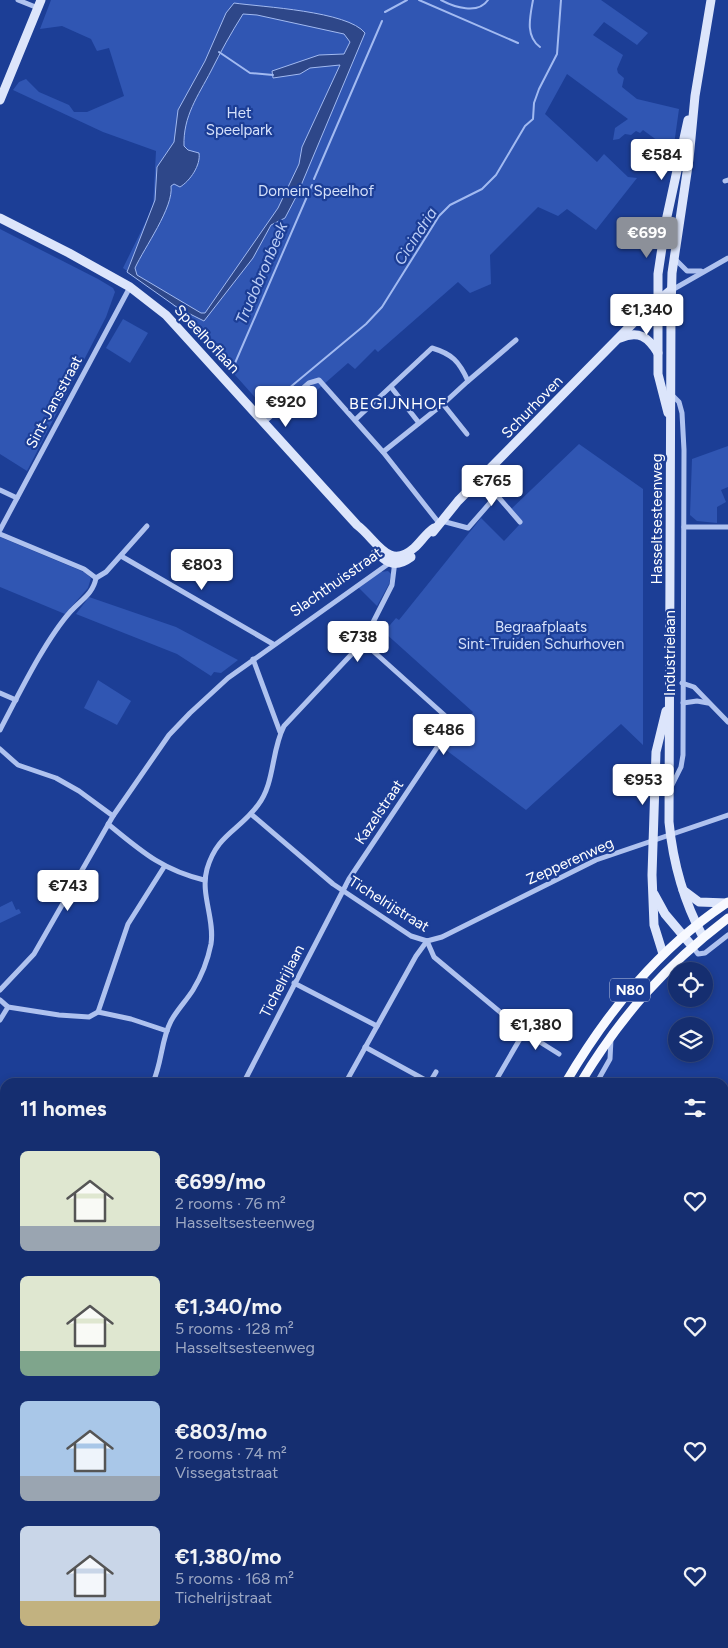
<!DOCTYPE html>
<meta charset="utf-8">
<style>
body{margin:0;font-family:Figtree,sans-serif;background:#223a78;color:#f1f3f6;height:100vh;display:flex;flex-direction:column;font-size:19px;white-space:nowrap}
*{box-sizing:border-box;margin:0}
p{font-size:16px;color:#9da8c3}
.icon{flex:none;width:28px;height:28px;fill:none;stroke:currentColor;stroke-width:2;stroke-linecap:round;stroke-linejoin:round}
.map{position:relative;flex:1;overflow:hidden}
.sheet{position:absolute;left:0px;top:1078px;width:729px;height:571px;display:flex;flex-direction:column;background:#152e70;border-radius:15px 15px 0 0;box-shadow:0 2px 8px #0003,0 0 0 1px #344a83}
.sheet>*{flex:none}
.fabs{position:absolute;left:668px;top:962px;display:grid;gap:10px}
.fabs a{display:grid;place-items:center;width:45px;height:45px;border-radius:50%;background:#152e70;box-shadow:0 2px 8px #0003,0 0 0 1px #344a83;font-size:25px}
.price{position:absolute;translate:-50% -42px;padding:0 11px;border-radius:5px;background:#fff;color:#222;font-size:16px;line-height:32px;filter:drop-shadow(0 1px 2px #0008)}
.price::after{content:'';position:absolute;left:50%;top:30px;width:15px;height:11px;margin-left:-8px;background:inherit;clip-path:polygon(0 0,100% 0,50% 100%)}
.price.current{background:#8c9099;color:#fff}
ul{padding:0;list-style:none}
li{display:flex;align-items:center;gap:15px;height:125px;padding:0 20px}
li span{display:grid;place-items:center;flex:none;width:140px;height:100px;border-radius:8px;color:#555}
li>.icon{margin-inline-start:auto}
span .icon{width:60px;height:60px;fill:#fffc;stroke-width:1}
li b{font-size:21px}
h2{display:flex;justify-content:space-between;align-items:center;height:60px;padding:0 20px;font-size:21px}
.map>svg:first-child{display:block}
</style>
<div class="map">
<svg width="728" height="1648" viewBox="0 0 728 1648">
<rect width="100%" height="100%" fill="#1c3e96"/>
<!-- green -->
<g fill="#3056b3">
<polygon points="51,0 601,0 648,33 637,45 604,22 593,35 623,55 617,69 618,73 624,78 622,87 637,99 679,109 673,152 643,130 640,133 636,131 631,135 625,134 619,139 613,140 615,128 628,119 567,74 545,114 597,162 604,154 628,177 637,178 596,230 567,209 558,216 538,207 490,255 491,284 470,293 458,282 378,352 375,349 355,369 348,363 299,406 288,394 275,403 265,406 261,404 170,302 123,268 153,207 156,151 103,132 13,90 19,82 26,79 39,92 69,105 74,112 87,112 124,96 109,48 97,51 91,39 62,26 40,29"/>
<polygon points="0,229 98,279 113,288 115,292 106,317 27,471 0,454"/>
<polygon points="123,319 148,333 130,363 106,348"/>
<polygon points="579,444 643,489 643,745 621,724 526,810 446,750 473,712 384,632 396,618 399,620 481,518 504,541 520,524 508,512"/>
<polygon points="728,446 728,487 721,490 726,502 717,507 717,523 697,521 690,515 692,459"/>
<polygon points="0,537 84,572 91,578 88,588 65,614 0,587"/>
<polygon points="388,571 391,574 389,584 377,606 358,587 381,572"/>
<polygon points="89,597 176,627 238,660 221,673 214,672 211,676 177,654 76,614"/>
<polygon points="98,680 131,701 117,725 84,708"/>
<polygon points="12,901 16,910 19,909 21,913 0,923 0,907"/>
</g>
<!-- water -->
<path fill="#2e4789" stroke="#a2baf1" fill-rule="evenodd" d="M 234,3 C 262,7 348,11 365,33 L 297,195 L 285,218 L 271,225 L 253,258 L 204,321 L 178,308 L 127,272 L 155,200 L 157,167 L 174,142 L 178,110 L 205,61 L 226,13 ZM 243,14 L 257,15 L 344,34 L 350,42 L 344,54 L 319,55 L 272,71 L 273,78 L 300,74 L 310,68 L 340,65 L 302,147 L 299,164 L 278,208 L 205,313 L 201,313 L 137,275 L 135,268 C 144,248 174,207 171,186 L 174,184 L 180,187 C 190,181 201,165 199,153 L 188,150 L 184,146 C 183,116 198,96 211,71 C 221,51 231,33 243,14 Z"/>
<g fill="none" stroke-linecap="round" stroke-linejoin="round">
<!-- stream -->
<g stroke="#a2baf1" stroke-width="2">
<polyline points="419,0 518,43"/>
<path d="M 441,0 C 454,7 478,15 488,0"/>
<path d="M 533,0 C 530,17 525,36 540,47"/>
<polyline points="385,12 407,0"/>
<polyline points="219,52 250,73 273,75"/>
<polyline points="314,179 382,21"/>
<polyline points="232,370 312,185"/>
<polyline points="264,409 366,324 382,307 439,216 450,205 482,189 496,175 525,126 533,119 534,103 539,89 557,54 561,0"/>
</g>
<!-- street -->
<g stroke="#afc2ef" stroke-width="5">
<polyline points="18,0 38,8"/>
<polyline points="725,181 728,180"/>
<polyline points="675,259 687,271 701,271"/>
<polyline points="672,290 728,258"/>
<polyline points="468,381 516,340"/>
<polyline points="391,387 419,423"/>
<polyline points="443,404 467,434"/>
<path d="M 355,420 L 432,348 C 452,354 459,361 468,381 L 443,404 L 383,452"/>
<polyline points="264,422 309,383 319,380 383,452 439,523"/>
<polyline points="481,477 520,522"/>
<polyline points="0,490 17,498"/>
<polyline points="442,521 468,528 496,496"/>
<polyline points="684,527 728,527"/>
<polyline points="0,530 130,287"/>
<polyline points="0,534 84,569 96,578"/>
<polyline points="121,556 273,644"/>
<polyline points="96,578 106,572 147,526"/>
<polyline points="253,659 280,732"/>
<polyline points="682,683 694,687 728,722"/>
<polyline points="0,693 16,700"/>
<polyline points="683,703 697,701 708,703"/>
<path d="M 0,730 C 19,694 45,640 71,611 C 81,600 93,594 96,578"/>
<polyline points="0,749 18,765 56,778 79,791 113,816"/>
<polyline points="671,787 681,767 683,755 684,450 682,413 679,402 671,394"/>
<polyline points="251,814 333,884 411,936 427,941 442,937 596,860 728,815"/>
<path d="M 108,824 C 141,851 162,870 204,880"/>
<polyline points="427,941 434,957 524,1032 559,1054"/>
<polyline points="692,946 698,954 705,953 728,935"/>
<polyline points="294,983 377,1026"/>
<polyline points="0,990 34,954 113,816 169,735 190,713 228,678 391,562"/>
<polyline points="0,1000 8,1007 59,1015 89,1017 98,1012 131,1019 167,1031"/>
<polyline points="98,1012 128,924 164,867"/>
<polyline points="0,1020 8,1007"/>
<polyline points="365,1047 429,1082"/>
<path d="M 153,1082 C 162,1063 161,1040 171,1021 C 177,1010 186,1001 193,990 C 201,977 208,959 211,944 C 215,919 200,894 207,869 C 217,834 239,831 258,805 C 275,783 271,751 284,726 L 363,642 L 392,585 L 395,561"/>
<polyline points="244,1082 349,879 450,728 451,721 363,642"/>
<polyline points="346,1082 416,956 427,941"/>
<polyline points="430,1082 436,1072"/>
<polyline points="495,1082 524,1032"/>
<polyline points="597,1082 610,1059 611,1039"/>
<polyline points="0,1109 5,1115"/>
<polyline points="724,1129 728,1130"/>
<polyline points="0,1197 5,1197"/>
<polyline points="0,1278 5,1279"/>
<polyline points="724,1313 728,1315"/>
<polyline points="724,1511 728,1514"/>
<polyline points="0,1537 5,1539"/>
<polyline points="724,1606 728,1597"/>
<polyline points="268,1644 277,1644 282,1648"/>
<polyline points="684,1644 693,1648"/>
<polyline points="698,1644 707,1648"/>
<polyline points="74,1648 79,1644"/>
<polyline points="234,1648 247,1644"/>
<polyline points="423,1648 425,1644"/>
</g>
<!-- secondary -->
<g stroke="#dce5fb" stroke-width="9">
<polyline points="0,100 41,0"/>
<path d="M 0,218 L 69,253 L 130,287 L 166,315 L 357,525 C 377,540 388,571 414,548 C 421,542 426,533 434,528"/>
<path d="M 620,338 C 639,330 648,337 658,353"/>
<polyline points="668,413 658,374 658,274 666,221 688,120"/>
<polyline points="433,532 458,501 643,313 671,290"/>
<path d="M 376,552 C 388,564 396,568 411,557"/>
<polyline points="683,890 699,902 727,903"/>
<polyline points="654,894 665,914 692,946"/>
<path d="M 703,937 C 683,900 673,863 669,822 L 671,312 L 672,273 L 689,159 L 695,96 L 711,0"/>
<polyline points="663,954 654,925 652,875 656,752 666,711"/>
<polyline points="0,1359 5,1360"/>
<polyline points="347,1644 352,1648"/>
</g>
<!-- primary -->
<g stroke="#f7f9ff" stroke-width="9">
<path d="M 566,1082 C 608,1011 658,949 728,902"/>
<path d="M 581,1082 C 621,1016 666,965 728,918"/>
<polyline points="724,1475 728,1475"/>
<polyline points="191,1648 195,1644"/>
<polyline points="210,1648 214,1644"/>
</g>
</g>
<g text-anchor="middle" stroke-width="4.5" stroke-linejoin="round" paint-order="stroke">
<!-- shield labels -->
<rect fill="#1c3e96" stroke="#bbc5e0" stroke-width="1" x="610" y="978.5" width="40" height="23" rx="4"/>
<g font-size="14" font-weight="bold" fill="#fff">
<text x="630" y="995">N80</text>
</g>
<!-- park labels -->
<g font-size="15" fill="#d5e1fb" stroke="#1c3e96">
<text x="239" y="118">Het<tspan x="239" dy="17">Speelpark</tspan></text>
<text x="316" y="196">Domein Speelhof</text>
<text x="541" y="632">Begraafplaats<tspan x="541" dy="17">Sint-Truiden Schurhoven</tspan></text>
</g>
<!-- street labels -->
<g font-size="15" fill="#fff" stroke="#1c3e96">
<text transform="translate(207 339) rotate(47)" y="5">Speelhoflaan</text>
<text transform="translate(54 402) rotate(-62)" y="5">Sint-Jansstraat</text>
<text transform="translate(532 407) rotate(-46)" y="5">Schurhoven</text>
<text transform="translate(657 519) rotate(-90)" y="5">Hasseltsesteenweg</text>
<text transform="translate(336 582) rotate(-35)" y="5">Slachthuisstraat</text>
<text transform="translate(670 653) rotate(-90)" y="5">Industrielaan</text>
<text transform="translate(379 812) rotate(-56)" y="5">Kazelstraat</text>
<text transform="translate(570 861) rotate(-24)" y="5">Zepperenweg</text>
<text transform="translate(389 904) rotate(32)" y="5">Tichelrijstraat</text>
<text transform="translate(282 981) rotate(-63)" y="5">Tichelrijlaan</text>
</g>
<!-- water labels -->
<g font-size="16" font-style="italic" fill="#bbcdf6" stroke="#1c3e96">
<text transform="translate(415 236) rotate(-57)" y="6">Cicindria</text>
<text transform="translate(261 273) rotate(-67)" y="6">Trudobronbeek</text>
</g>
<!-- neighbourhood labels -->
<g font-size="16" letter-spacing="1" fill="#fff" stroke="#1c3e96">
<text x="398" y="409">BEGIJNHOF</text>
</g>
</g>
</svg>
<div class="fabs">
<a><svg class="icon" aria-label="locate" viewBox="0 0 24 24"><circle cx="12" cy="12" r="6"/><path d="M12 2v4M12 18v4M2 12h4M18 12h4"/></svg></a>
<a><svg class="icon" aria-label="layers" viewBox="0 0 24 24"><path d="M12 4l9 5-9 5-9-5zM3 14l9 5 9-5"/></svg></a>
</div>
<b class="price" style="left:662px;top:181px">€584</b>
<b class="price current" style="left:647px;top:259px">€699</b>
<b class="price" style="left:647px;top:336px">€1,340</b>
<b class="price" style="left:286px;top:428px">€920</b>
<b class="price" style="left:492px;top:507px">€765</b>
<b class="price" style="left:202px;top:591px">€803</b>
<b class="price" style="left:358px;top:663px">€738</b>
<b class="price" style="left:444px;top:756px">€486</b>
<b class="price" style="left:643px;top:806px">€953</b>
<b class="price" style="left:68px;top:912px">€743</b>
<b class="price" style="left:536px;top:1051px">€1,380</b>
<section class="sheet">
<h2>11 homes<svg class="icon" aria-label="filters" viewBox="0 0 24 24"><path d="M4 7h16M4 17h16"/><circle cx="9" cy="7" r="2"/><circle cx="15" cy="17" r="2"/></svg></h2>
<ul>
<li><span style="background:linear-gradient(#dfe7d0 75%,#9aa5b1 0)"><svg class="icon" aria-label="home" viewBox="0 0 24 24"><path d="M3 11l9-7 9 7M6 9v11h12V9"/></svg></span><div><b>€699/mo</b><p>2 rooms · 76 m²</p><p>Hasseltsesteenweg</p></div><svg class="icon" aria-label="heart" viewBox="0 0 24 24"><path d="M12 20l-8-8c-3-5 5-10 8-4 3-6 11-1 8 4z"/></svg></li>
<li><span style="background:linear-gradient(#dfe7d0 75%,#7fa58c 0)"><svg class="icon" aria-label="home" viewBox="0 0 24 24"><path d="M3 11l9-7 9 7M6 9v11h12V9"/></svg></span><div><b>€1,340/mo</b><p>5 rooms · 128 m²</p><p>Hasseltsesteenweg</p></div><svg class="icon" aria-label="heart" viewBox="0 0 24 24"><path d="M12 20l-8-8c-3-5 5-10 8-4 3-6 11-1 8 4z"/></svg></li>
<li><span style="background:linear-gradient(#a9c7e8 75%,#9aa5b1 0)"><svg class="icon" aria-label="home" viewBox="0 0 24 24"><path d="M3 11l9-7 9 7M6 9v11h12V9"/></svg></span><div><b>€803/mo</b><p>2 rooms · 74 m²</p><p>Vissegatstraat</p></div><svg class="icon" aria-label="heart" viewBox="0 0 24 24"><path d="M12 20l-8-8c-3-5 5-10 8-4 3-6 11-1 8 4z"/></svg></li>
<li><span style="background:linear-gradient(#c9d6e8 75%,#c2b280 0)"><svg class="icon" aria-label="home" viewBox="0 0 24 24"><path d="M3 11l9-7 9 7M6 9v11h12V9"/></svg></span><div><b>€1,380/mo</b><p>5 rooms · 168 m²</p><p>Tichelrijstraat</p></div><svg class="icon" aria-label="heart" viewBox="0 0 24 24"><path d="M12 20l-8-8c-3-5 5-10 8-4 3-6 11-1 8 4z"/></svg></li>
</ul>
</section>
</div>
